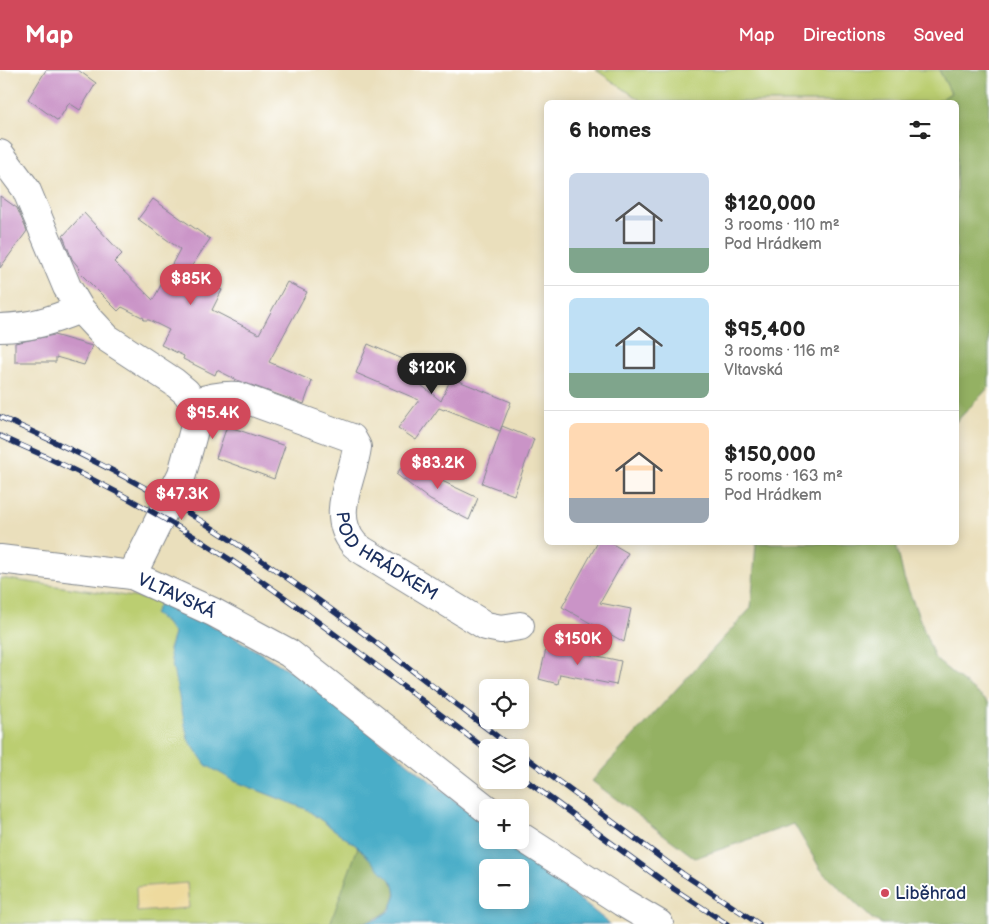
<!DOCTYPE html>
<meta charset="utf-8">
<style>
body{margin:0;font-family:"Balsamiq Sans",sans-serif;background:#f6f6f6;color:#222;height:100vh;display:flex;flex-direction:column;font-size:19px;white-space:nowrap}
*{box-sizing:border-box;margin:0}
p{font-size:16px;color:#767676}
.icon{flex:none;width:28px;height:28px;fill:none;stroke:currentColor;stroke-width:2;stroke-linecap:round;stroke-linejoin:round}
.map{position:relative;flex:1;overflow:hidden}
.drawer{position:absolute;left:544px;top:30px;width:415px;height:445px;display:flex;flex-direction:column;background:#fff;border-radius:8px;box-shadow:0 2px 12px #0003}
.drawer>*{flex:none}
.tools{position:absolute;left:479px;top:609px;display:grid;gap:10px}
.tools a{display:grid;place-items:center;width:50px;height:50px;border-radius:8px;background:#fff;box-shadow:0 2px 12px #0003;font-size:25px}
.price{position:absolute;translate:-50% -42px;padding:0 11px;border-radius:18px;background:#d1495b;color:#fff;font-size:16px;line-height:32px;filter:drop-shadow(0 1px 2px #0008)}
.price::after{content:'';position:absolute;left:50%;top:30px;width:15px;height:11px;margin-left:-8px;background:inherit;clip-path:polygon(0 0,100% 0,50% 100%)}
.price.on{background:#222;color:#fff}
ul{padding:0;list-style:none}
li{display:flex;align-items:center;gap:15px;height:125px;padding:0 25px}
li+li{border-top:1px solid #e0e0e0}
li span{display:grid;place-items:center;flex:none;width:140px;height:100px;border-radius:8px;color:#555}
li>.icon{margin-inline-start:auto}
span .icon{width:60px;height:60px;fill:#fffc;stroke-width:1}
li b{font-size:21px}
h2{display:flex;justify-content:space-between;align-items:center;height:60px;padding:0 25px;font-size:21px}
header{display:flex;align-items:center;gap:30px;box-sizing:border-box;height:70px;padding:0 25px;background:#d1495b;color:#fff}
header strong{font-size:24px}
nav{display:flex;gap:28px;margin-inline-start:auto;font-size:18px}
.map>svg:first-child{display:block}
</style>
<header>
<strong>Map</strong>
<nav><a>Map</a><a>Directions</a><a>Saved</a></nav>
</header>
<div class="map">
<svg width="989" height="854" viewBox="0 0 989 854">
<rect width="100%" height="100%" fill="#fff"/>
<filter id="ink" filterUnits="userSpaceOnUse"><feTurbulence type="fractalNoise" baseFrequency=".02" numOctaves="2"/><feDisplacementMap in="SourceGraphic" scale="10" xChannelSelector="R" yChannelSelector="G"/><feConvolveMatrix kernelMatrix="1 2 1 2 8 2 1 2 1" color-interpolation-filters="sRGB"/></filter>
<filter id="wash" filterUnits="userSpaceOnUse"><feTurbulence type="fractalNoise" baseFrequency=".0096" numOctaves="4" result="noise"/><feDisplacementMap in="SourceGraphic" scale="20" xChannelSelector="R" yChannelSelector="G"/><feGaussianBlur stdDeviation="1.12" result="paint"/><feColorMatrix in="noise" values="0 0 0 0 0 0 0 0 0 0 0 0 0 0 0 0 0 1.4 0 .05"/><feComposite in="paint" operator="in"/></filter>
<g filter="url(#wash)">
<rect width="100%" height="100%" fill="#eadfbc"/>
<!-- green -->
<g fill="#bbce71" stroke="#6b7e68">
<polygon points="596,0 939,0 951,23 936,32 643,32"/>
<polygon points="0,508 161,531 154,544 165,552 174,564 169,580 234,711 306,739 358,777 362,854 0,854"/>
</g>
<!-- forest -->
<g fill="#94b163" stroke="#587060">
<polygon points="939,0 989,0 989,317 956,352 956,32 936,32 951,23"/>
<polygon points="756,473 896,473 904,508 935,589 989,633 989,854 882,854 871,848 821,800 794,754 695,788 592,711 751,538"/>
<path d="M 358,777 C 369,787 386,801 393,814 C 397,820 395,826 393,833 C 382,854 353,854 330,854 Z"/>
</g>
<!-- sand -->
<polygon fill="#eeda9e" stroke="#84847e" points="187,813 189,838 137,842 136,817"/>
<!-- water -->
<path fill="#48adc8" stroke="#326e93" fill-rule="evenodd" d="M 161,531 L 225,562 L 297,605 L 487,756 L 488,770 L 505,770 L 610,854 L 362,854 L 378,849 L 390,840 L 396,825 L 394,814 L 358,777 L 306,739 L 234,711 L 206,695 L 188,669 L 169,580 L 174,564 L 165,552 L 154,544 ZM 488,798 L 520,798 L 520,830 L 488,830 Z"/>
<g id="blocks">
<!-- building -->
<g fill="#ca94c7">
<polygon points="46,0 78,0 96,13 80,40 69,33 58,51 28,29"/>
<polygon points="0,126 17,138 27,161 0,198"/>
<polygon points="153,129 210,169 187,203 222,220 212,240 259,264 287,212 307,222 269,292 312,311 304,334 237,310 217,300 215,305 183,289 184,286 161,275 169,260 149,250 143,250 144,248 122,237 118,241 78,201 80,199 72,189 63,166 84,143 122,184 114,192 153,230 180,179 138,149"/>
<polygon points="54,265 92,276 84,295 56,287 56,292 15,292 15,273"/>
<polygon points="368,274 405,290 401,299 441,331 451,308 511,332 500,361 445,339 444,340 439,338 416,370 398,358 419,330 356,303"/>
<polygon points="227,356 285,376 274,409 216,388"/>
<polygon points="502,356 534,369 514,425 482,413"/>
<polygon points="408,390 442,411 478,428 469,450 430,430 396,404"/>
<polygon points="598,472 609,472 628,483 600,533 631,539 624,572 562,537"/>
<polygon points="547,575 621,591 616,615 560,604 558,614 539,609"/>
</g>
</g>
</g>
<g filter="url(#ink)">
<use href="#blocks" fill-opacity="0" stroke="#82878d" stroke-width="1"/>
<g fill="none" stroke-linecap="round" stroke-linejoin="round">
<!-- minor casing -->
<g stroke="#82878d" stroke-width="30">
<g id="minor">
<polyline points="0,84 26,119 67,217 80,239 107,268 174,312 186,322 194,333 195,356 182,404 132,505"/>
<path d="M 0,258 C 32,257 50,251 80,239"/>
<path id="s1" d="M 194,333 C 208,328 221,325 237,326 L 352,368 L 357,377 C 353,409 329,444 354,474 C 358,478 365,482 370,485 L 486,556 L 501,559 L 520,556"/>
<path id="s2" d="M 0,489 L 132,505 L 213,542 L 289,583 L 488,740"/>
<polyline points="520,766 622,832 659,854"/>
</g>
</g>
<!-- minor -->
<use href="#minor" stroke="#fff" stroke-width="28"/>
<!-- rail casing -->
<g stroke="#1b2f5e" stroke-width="5.5">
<g id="rail">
<path d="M 0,347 C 63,375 126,405 185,441 C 300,511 406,595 512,678"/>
<path d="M 0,366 C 93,406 184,456 267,515 C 342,568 415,625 488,681"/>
<polyline points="520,683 683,804 759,854"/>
<polyline points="520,706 674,819 727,854"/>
</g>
</g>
<!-- rail -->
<use href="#rail" stroke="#fff" stroke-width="4" stroke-dasharray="11" stroke-linecap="butt"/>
</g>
</g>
<!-- markers -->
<circle fill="#d1495b" stroke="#fff" stroke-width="2" cx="885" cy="823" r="5"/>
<g text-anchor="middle" stroke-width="4" stroke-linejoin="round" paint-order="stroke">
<!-- street labels -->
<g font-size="18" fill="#1b2f5e" stroke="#fff">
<text dy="6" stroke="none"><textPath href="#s1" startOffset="309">POD HRÁDKEM</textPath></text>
<text dy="6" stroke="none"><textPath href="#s2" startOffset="182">VLTAVSKÁ</textPath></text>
</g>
<!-- poi labels -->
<g font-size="18" fill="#1b2f5e" stroke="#fff" text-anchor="start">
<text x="895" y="829">Liběhrad</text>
</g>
</g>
</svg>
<div class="tools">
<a><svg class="icon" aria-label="locate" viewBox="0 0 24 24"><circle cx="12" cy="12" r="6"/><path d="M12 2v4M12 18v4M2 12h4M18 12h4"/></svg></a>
<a><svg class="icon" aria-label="layers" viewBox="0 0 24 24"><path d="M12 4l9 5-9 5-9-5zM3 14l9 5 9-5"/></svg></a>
<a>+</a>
<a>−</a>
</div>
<b class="price" style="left:191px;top:236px">$85K</b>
<b class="price on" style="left:432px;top:325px">$120K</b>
<b class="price" style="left:213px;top:370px">$95.4K</b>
<b class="price" style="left:438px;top:420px">$83.2K</b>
<b class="price" style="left:182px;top:451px">$47.3K</b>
<b class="price" style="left:578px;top:596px">$150K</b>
<section class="drawer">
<h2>6 homes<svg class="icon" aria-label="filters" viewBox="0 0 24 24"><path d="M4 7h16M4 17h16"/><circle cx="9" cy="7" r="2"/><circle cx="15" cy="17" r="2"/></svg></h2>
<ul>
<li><span style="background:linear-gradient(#c9d6e8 75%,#7fa58c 0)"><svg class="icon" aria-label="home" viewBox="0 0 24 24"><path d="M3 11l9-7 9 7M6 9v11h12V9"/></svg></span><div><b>$120,000</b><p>3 rooms · 110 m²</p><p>Pod Hrádkem</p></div></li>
<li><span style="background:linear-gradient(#bfe0f5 75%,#7fa58c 0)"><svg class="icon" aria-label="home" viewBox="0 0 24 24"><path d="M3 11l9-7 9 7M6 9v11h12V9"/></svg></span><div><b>$95,400</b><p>3 rooms · 116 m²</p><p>Vltavská</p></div></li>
<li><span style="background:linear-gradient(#ffd9b3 75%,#9aa5b1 0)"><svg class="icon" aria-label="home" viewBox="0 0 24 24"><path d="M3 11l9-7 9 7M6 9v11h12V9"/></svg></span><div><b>$150,000</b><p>5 rooms · 163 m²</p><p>Pod Hrádkem</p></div></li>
</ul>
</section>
</div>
